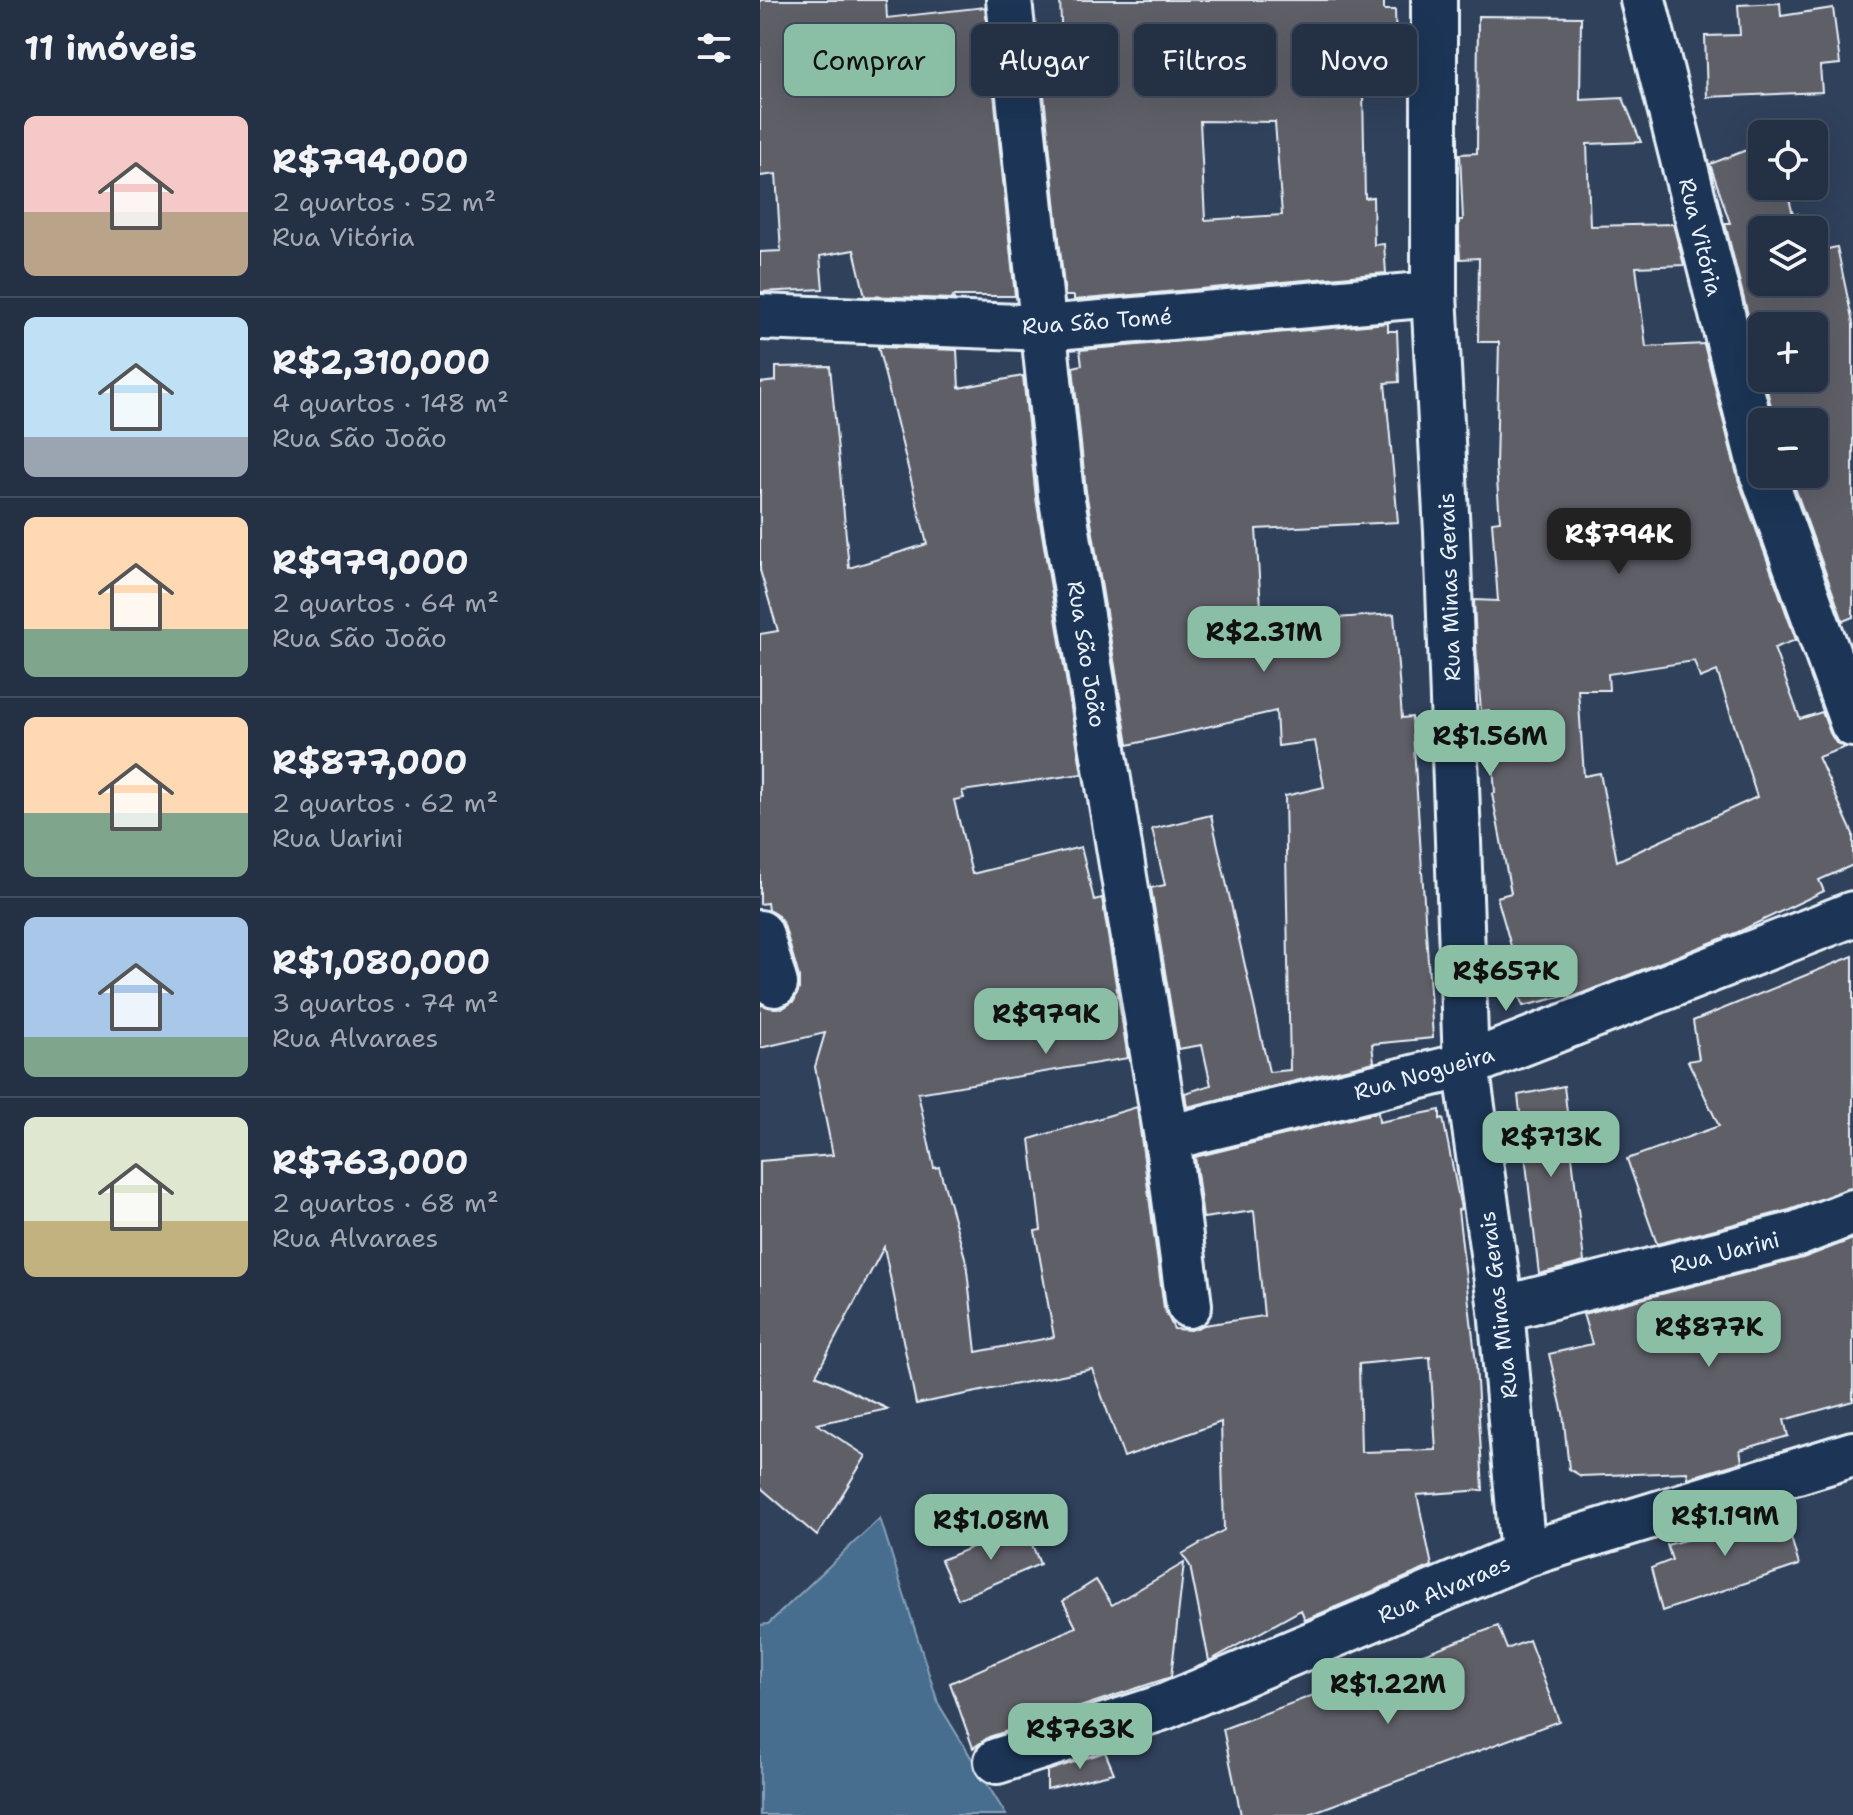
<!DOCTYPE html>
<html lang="pt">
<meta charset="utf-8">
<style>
body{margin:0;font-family:"Shantell Sans",sans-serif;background:#2c394c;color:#f1f3f6;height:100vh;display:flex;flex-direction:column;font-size:30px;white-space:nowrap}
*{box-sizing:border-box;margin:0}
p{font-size:26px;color:#a3a9b3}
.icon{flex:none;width:44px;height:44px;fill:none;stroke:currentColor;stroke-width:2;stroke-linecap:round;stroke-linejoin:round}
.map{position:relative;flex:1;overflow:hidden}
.details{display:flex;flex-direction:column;background:#243145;width:760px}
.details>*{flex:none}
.banner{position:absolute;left:24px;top:24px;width:760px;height:72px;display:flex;gap:16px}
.fabs{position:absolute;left:988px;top:120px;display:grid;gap:16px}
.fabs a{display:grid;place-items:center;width:80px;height:80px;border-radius:12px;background:#243145;box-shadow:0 8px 32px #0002,0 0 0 2px #414c5e;font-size:40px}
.price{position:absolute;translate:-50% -68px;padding:0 18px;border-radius:16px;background:#8abfa5;color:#111;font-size:26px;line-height:52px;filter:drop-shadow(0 2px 4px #0008)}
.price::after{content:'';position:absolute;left:50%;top:48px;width:24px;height:18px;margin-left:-12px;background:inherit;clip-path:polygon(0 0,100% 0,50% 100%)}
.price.active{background:#222;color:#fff}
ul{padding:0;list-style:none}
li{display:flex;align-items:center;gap:24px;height:200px;padding:0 24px}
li+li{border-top:2px solid #414c5e}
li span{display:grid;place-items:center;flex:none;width:224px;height:160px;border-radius:12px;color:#555}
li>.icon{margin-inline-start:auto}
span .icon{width:96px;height:96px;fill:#fffc;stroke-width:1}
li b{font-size:34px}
h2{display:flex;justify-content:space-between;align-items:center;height:96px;padding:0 24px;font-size:34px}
.tag{padding:0 28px;border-radius:12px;background:#243145;box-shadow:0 8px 32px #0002,0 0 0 2px #414c5e;font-size:28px;line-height:72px}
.tag.active{background:#8abfa5;color:#111}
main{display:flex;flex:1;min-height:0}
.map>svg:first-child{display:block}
</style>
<main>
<section class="details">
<h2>11 imóveis<svg class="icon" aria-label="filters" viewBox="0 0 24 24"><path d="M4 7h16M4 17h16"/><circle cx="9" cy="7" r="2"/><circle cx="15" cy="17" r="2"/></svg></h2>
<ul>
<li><span style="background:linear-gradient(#f6c9c9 60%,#b9a48a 0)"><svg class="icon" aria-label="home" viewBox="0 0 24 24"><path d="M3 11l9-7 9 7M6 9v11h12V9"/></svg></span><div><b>R$794,000</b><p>2 quartos · 52 m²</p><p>Rua Vitória</p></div></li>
<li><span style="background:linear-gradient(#bfe0f5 75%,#9aa5b1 0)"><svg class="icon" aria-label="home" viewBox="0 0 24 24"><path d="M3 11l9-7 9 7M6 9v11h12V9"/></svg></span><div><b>R$2,310,000</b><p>4 quartos · 148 m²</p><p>Rua São João</p></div></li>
<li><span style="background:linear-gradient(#ffd9b3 70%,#7fa58c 0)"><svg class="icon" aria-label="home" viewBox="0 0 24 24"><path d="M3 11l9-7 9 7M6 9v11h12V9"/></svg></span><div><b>R$979,000</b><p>2 quartos · 64 m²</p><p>Rua São João</p></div></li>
<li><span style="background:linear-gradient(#ffd9b3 60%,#7fa58c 0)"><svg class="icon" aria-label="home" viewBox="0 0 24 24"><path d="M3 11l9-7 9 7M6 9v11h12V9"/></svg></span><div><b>R$877,000</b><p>2 quartos · 62 m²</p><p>Rua Uarini</p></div></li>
<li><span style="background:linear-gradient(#a9c7e8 75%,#7fa58c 0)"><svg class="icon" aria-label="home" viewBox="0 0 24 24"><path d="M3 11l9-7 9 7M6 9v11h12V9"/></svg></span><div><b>R$1,080,000</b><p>3 quartos · 74 m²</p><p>Rua Alvaraes</p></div></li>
<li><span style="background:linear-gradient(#dfe7d0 65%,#c2b280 0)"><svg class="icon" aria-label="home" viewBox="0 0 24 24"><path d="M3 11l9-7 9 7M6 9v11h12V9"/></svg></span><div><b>R$763,000</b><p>2 quartos · 68 m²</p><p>Rua Alvaraes</p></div></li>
</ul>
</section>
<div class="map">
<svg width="1093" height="1815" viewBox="0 0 1093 1815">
<rect width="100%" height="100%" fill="#30415c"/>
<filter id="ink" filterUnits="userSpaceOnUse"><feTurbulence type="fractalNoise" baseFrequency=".0125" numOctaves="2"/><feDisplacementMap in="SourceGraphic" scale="16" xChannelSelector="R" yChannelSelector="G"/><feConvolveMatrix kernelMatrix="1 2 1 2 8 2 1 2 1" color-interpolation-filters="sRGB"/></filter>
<g filter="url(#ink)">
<!-- water -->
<polygon fill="#476e8f" stroke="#87a2b9" stroke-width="2" points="120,1518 178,1703 246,1815 0,1815 0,1625 8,1624"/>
<!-- building -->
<g fill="#5e5e68" stroke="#e8f1f8" stroke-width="2" fill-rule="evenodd">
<polygon points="0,0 126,0 127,18 225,7 255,296 193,296 194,299 105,296 94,250 60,256 63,289 0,292 0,252 21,251 16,174 0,176"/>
<path d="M 300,0 L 624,0 L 624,10 L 635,10 L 637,84 L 615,84 L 615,92 L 603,92 L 605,198 L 613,197 L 614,245 L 624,244 L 626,273 L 314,300 L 314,296 L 305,296 L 279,47 L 302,45 ZM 440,121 L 515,122 L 522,215 L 445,220 Z"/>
<polygon points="1020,3 1021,16 1073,8 1080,64 1060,66 1062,92 947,97 945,36 980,35 978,5"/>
<path d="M 718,16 L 821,17 L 820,100 L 863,98 L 881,142 L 827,144 L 830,226 L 913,224 L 924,265 L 876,267 L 886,347 L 944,344 L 978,479 L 1036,640 L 1014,648 L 1040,719 L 1062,712 L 1070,733 L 1076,743 L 1086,747 L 1058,757 L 1093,834 L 1093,865 L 1059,880 L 1064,891 L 978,932 L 810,998 L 809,995 L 763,1006 L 745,961 L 755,960 L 737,897 L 751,893 L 732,794 L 735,793 L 729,710 L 721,711 L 717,663 L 714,600 L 738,601 L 732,522 L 740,521 L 736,466 L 739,342 L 718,342 L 719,258 L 700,259 L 699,240 L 699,220 L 703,220 L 700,154 L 717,153 ZM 934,661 L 940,678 L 957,671 L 997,797 L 857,861 L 840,773 L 824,776 L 818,690 L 849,690 L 848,674 Z"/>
<polygon points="1002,144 1002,186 1026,186 1033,215 1038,214 1042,230 1002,230 1002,282 1054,282 1054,252 1077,247 1093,323 1093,617 1083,621 1030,474 1054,474 1054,422 1015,422 1004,378 1054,378 1054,326 1002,326 1002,371 965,223 970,223 950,164"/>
<polygon points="628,323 628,331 637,331 639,382 625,383 638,522 496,529 502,623 634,614 642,718 652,717 673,1038 612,1044 614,1062 427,1107 425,1093 451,1085 442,1045 418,1049 391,888 405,885 392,829 451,815 509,1072 530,1070 525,796 564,787 555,741 518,746 516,711 368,745 326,491 313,367 322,365 320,350"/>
<path d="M 118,347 L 197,350 L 199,388 L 263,376 L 276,498 L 322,774 L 202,791 L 204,798 L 194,800 L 212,874 L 321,847 L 334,900 L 342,898 L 368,1058 L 158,1093 L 174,1168 L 179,1167 L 206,1261 L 216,1352 L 294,1337 L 275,1231 L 281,1230 L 270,1139 L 377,1107 L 404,1308 L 414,1329 L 431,1330 L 444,1325 L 504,1316 L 494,1211 L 443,1218 L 435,1157 L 618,1112 L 619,1122 L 680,1110 L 680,1119 L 683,1118 L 701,1209 L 698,1210 L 716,1363 L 723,1490 L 657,1495 L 672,1566 L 545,1620 L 541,1610 L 449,1661 L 430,1566 L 422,1554 L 464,1530 L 461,1422 L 364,1457 L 332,1369 L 156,1404 L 124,1247 L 56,1375 L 128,1409 L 57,1424 L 106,1456 L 57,1536 L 0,1487 L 0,1161 L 73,1155 L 55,1067 L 65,1033 L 0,1048 L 0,1005 L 23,1008 L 34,1001 L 39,989 L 39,977 L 24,925 L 18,916 L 8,910 L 7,903 L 0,904 L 0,634 L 18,631 L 0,570 L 0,383 L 16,381 L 16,367 L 70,366 L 89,568 L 167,544 ZM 670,1357 L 676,1450 L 601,1452 L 599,1364 Z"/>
<polygon points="1093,956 1093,1188 1029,1210 897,1244 867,1159 959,1126 928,1061 939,1059 933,1021"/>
<polygon points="804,1086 824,1262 779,1274 758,1095"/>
<polygon points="1093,1239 1093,1401 1024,1420 1028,1436 980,1450 982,1462 928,1478 927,1472 821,1476 809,1469 803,1413 789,1354 832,1344 823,1314 1043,1258"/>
<polygon points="995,1510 997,1520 1024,1513 1039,1565 902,1611 891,1568 912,1560 907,1545 943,1535 941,1527"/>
<polygon points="264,1525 280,1564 198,1599 181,1560"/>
<polygon points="424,1563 411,1677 229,1737 213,1748 190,1683 316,1627 303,1601 336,1580 352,1605"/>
<polygon points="738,1626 747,1649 769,1640 799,1721 546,1815 481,1815 463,1729"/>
<polygon points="345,1752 354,1773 287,1789 287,1771"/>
</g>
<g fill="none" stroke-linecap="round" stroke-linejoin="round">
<!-- minor casing -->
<g stroke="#e8f1f8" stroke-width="50">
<g id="minor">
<polyline points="249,0 301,494 407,1138 429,1305"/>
<polyline points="674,0 674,294 687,532 706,1065 741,1309 763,1555"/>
<polyline points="883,0 1002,473"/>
<polyline points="0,317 284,328 674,294"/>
<polyline points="1003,474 1093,724"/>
<polyline points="0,933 15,984"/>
<polyline points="407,1138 706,1065 1093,914"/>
<polyline points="741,1309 1037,1234 1093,1212"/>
<polyline points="237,1761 404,1707 763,1555 1093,1454"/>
</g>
</g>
<!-- minor -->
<use href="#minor" stroke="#1d3557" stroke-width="44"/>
</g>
</g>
<g text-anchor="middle" stroke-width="6" stroke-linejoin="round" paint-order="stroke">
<!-- street labels -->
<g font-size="22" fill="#e8f1f8" stroke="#1d3557">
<text transform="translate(941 237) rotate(76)" y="8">Rua Vitória</text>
<text transform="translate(337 321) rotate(-4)" y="8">Rua São Tomé</text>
<text transform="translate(689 587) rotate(-92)" y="8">Rua Minas Gerais</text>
<text transform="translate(327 654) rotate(81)" y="8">Rua São João</text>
<text transform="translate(664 1073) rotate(-16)" y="8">Rua Nogueira</text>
<text transform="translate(965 1252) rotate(-14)" y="8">Rua Uarini</text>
<text transform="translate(738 1305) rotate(-97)" y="8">Rua Minas Gerais</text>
<text transform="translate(684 1589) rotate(-23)" y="8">Rua Alvaraes</text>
</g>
</g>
</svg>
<div class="fabs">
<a><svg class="icon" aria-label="locate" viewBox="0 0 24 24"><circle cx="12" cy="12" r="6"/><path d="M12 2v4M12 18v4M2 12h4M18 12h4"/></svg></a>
<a><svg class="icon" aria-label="layers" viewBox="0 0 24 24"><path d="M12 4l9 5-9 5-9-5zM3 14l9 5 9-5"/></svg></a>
<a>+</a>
<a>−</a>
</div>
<b class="price active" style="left:859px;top:576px">R$794K</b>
<b class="price" style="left:504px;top:674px">R$2.31M</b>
<b class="price" style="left:730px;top:778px">R$1.56M</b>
<b class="price" style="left:746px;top:1013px">R$657K</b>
<b class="price" style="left:286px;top:1056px">R$979K</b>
<b class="price" style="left:791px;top:1179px">R$713K</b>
<b class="price" style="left:949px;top:1369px">R$877K</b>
<b class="price" style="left:965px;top:1558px">R$1.19M</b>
<b class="price" style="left:231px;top:1562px">R$1.08M</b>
<b class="price" style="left:628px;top:1726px">R$1.22M</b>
<b class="price" style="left:320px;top:1771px">R$763K</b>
<div class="banner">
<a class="tag active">Comprar</a>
<a class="tag">Alugar</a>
<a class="tag">Filtros</a>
<a class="tag">Novo</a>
</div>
</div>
</main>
